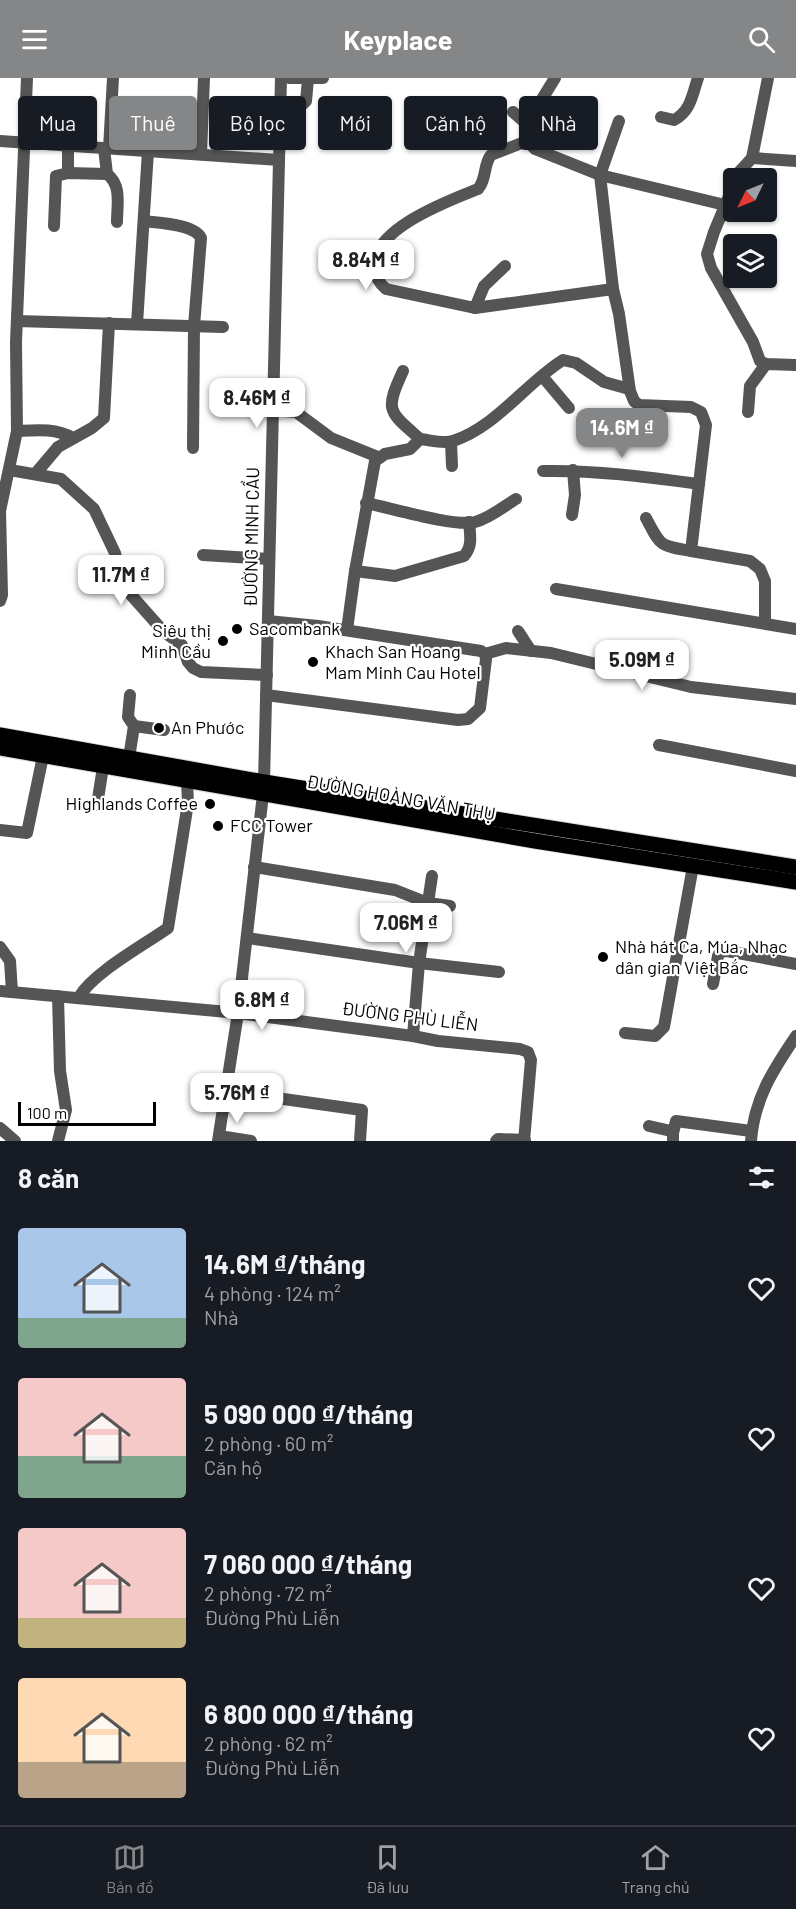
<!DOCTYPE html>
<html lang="vi">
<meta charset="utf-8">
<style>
body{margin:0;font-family:Barlow,sans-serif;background:#242831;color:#f1f3f6;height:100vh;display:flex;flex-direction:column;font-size:22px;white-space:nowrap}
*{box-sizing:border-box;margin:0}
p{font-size:20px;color:#9ea1a6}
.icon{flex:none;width:33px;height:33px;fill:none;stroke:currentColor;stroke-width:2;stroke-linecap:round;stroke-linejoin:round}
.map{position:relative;height:1063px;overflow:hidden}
.panel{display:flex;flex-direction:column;background:#171b24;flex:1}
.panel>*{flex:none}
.guide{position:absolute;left:18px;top:18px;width:760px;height:54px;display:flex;gap:12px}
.needle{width:39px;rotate:227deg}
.tools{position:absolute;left:723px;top:90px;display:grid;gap:12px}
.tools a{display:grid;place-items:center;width:54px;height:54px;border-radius:6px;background:#171b24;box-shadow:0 2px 4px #0004;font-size:30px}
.scale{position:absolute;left:18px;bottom:15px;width:138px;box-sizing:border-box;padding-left:6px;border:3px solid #000;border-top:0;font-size:16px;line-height:21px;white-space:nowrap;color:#000;-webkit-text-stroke:4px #fff;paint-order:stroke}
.price{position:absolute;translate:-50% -51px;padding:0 14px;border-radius:12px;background:#fff;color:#222;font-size:20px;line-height:39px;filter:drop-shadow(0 2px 3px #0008)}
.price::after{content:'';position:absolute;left:50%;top:36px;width:18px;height:14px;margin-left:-9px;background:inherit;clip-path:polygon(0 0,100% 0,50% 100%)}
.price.active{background:#858687;color:#fff}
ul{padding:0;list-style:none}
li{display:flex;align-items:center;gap:18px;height:150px;padding:0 18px}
li span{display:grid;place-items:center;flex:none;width:168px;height:120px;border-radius:6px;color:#555}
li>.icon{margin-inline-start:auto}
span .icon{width:72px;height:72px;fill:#fffc;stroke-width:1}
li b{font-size:26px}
h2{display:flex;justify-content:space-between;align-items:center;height:72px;padding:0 18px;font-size:26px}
.tag{padding:0 21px;border-radius:6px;background:#171b24;box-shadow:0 2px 4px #0004;font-size:21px;line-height:54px}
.tag.active{background:#858687;color:#fff}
header{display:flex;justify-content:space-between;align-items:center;height:78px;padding:0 18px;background:#858687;color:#fff;font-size:27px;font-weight:700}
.dock{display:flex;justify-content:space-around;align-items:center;height:84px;border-top:2px solid #363941;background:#171b24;font-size:16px;color:#9ea1a6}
.dock a{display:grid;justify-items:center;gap:3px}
.dock .active{color:#858687}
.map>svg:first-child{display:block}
</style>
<header><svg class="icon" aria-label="menu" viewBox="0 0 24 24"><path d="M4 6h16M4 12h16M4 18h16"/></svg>Keyplace<svg class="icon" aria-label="search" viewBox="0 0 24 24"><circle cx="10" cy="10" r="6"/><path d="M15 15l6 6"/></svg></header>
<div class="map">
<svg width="796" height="1063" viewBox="0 0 796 1063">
<rect width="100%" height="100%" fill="#fff"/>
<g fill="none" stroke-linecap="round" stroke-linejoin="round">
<!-- major casing -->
<g stroke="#dbdbdb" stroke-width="17">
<g id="major">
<polyline points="0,657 264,704 796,789"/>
<polyline points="0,670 535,763 796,804"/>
</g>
</g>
<!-- minor -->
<g stroke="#555" stroke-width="12">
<polyline points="289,0 323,0"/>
<polyline points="555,0 531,39 527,63 535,71 600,97 725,127"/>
<polyline points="280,27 303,26 306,23 308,1"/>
<polyline points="513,34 529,48"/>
<path d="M 661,39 L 674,42 C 691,33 692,17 698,0"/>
<polyline points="619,43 600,97 613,211 619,236 630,313 634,323 639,327 691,329 701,334 706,347 691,473 750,483 760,491 765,503 765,545"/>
<polyline points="0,63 279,82"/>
<path d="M 527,63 L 491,77 C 483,87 487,101 478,111 C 448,123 369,152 375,191 C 377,201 379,205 386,211 L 475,230 L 613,211"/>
<path d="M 104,70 L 107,96 C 122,107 117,127 117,144"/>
<polyline points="109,70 113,0"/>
<polyline points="201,76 204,0"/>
<polyline points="752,80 796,83"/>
<polyline points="68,95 68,67"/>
<polyline points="736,100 740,93 752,80 768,0"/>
<polyline points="734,106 714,154 707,176 711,190 753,264 760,283 766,286 796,287"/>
<path d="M 144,143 C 159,145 195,146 201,160 L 194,248 L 193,370"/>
<polyline points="54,148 56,98 68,95 107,96"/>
<polyline points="475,230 484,208 505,188"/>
<polyline points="17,243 223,249"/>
<polyline points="137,246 148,73"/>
<polyline points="542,298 569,330"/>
<polyline points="273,332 296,334 331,360 378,379"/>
<polyline points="748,334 750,308 766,286"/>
<path d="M 17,353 C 37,352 55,350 73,360"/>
<path d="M 420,361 C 430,362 444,366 453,363 C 496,349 526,305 563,282 L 576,285 L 604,304 L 629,311"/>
<polyline points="451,364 452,388"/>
<polyline points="10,392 61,401 94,431 115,475 123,508 164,554 182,567 188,584 193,590 201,594 267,597"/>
<path d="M 543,393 C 596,392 647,399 699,406"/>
<polyline points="36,395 58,369 92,350 104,340 109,245"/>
<path d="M 366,425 C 391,430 454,449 475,444 C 490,440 503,429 516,421"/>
<polyline points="572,437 575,417 573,392"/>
<path d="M 646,440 C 661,468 658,467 691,473"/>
<polyline points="203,477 269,481"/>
<path d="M 355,493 L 395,498 L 464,478 C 473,468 470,457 469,444"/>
<polyline points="556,511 796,551"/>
<polyline points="0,523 2,517 0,433 17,353 16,264 27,0"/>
<path d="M 347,552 L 355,493 L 375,383 L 385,376 L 410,371 L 420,361 C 389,333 384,334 403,293"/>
<polyline points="518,553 531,573"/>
<polyline points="485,576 506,570 551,575 691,609 796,621"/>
<polyline points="266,617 458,642 468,641 480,630 486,581 485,576 481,573 318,548 268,543"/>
<polyline points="134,648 164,652"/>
<polyline points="659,667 796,693"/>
<polyline points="129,680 134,648 128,639 130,617"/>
<polyline points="264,704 281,0"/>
<polyline points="97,727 103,689"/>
<polyline points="0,752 27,755 43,678"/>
<polyline points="254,789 395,812 428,825 450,828"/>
<polyline points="247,860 419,885 499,894"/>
<polyline points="0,869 10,883 12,914"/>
<polyline points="713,906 718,878 720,874 727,873 796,886"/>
<polyline points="0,913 238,935 413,958 438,963 520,971 528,974 531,982 524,1063"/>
<path d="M 79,919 C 94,894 144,867 168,850 L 188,725 L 187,703"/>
<polyline points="625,955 655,958 664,949 693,788"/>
<polyline points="413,958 419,885 432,798"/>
<polyline points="226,1013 362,1032 360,1063"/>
<polyline points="649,1048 671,1053 673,1055 673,1062"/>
<polyline points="0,1050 15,1063"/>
<polyline points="673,1055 676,1043 751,1053"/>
<polyline points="219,1058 251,1063"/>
<polyline points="58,1063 66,1032 60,993 58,918"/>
<polyline points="218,1063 238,935 263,716"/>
<polyline points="496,1063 498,1061 525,1062"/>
<path d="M 751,1063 C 754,1021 773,992 796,958"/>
</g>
<!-- major -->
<use href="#major" stroke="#000" stroke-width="15"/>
</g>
<!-- markers -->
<g fill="#000" stroke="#fff" stroke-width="2">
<circle cx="237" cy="551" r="6"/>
<circle cx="223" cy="563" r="6"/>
<circle cx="313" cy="584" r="6"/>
<circle cx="159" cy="650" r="6"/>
<circle cx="210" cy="726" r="6"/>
<circle cx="218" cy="748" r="6"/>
<circle cx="603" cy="879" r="6"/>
</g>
<g text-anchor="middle" stroke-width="4.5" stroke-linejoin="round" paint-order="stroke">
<!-- street labels -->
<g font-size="18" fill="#000" stroke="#fff">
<text transform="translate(252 459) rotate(-89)" y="6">ĐƯỜNG MINH CẦU</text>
<text transform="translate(401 720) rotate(10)" y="6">ĐƯỜNG HOÀNG VĂN THỤ</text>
<text transform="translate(410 939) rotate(7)" y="6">ĐƯỜNG PHÙ LIỄN</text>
</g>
<!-- poi labels -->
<g font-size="18" fill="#000" stroke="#fff" text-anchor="start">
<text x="249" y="557">Sacombank</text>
<text x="211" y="559" text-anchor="end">Siêu thị<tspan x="211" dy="21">Minh Cầu</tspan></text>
<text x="325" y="580">Khach San Hoang<tspan x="325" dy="21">Mam Minh Cau Hotel</tspan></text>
<text x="171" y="656">An Phước</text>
<text x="198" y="732" text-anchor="end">Highlands Coffee</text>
<text x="230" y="754">FCC Tower</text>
<text x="615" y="875">Nhà hát Ca, Múa, Nhạc<tspan x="615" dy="21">dân gian Việt Bắc</tspan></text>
</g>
</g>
</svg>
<div class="tools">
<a><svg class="needle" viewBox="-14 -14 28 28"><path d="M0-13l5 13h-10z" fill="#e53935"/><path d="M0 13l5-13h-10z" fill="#9ea1a6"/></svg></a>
<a><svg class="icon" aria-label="layers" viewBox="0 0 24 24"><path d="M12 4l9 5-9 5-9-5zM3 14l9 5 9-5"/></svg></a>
</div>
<div class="scale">100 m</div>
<b class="price" style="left:366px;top:213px">8.84M ₫</b>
<b class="price" style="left:257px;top:351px">8.46M ₫</b>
<b class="price active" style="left:622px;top:381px">14.6M ₫</b>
<b class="price" style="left:121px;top:528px">11.7M ₫</b>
<b class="price" style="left:642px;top:613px">5.09M ₫</b>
<b class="price" style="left:406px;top:876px">7.06M ₫</b>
<b class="price" style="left:262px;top:953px">6.8M ₫</b>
<b class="price" style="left:237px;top:1046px">5.76M ₫</b>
<div class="guide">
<a class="tag">Mua</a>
<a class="tag active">Thuê</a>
<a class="tag">Bộ lọc</a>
<a class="tag">Mới</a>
<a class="tag">Căn hộ</a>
<a class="tag">Nhà</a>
</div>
</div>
<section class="panel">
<h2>8 căn<svg class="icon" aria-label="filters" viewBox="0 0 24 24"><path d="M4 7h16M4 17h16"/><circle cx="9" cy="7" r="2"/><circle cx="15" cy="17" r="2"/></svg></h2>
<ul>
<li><span style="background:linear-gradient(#a9c7e8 75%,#7fa58c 0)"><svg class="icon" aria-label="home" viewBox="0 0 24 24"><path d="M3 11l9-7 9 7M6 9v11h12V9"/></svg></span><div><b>14.6M ₫/tháng</b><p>4 phòng · 124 m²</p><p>Nhà</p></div><svg class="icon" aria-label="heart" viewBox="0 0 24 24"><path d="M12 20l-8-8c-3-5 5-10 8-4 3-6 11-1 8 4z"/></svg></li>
<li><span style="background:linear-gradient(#f6c9c9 65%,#7fa58c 0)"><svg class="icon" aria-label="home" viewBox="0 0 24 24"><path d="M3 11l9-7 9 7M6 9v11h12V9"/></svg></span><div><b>5 090 000 ₫/tháng</b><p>2 phòng · 60 m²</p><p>Căn hộ</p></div><svg class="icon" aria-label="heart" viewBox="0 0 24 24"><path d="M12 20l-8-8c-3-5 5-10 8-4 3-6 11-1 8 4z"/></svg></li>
<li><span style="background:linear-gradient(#f6c9c9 75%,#c2b280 0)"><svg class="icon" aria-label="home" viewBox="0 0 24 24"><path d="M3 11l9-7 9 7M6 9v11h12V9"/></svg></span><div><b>7 060 000 ₫/tháng</b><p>2 phòng · 72 m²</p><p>Đường Phù Liễn</p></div><svg class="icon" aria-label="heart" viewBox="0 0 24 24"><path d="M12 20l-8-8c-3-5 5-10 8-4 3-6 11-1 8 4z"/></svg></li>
<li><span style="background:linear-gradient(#ffd9b3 70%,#b9a48a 0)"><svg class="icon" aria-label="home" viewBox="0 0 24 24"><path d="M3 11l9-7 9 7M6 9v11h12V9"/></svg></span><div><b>6 800 000 ₫/tháng</b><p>2 phòng · 62 m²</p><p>Đường Phù Liễn</p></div><svg class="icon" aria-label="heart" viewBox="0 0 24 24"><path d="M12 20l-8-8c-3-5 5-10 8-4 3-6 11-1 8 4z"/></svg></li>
</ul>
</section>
<nav class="dock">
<a class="active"><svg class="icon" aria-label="map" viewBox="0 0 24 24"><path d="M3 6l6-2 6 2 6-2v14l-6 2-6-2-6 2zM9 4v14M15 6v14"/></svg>Bản đồ</a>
<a><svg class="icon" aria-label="saved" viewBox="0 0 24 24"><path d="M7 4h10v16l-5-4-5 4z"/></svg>Đã lưu</a>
<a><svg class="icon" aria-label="home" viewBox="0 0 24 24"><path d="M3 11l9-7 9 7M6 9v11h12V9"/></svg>Trang chủ</a>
</nav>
